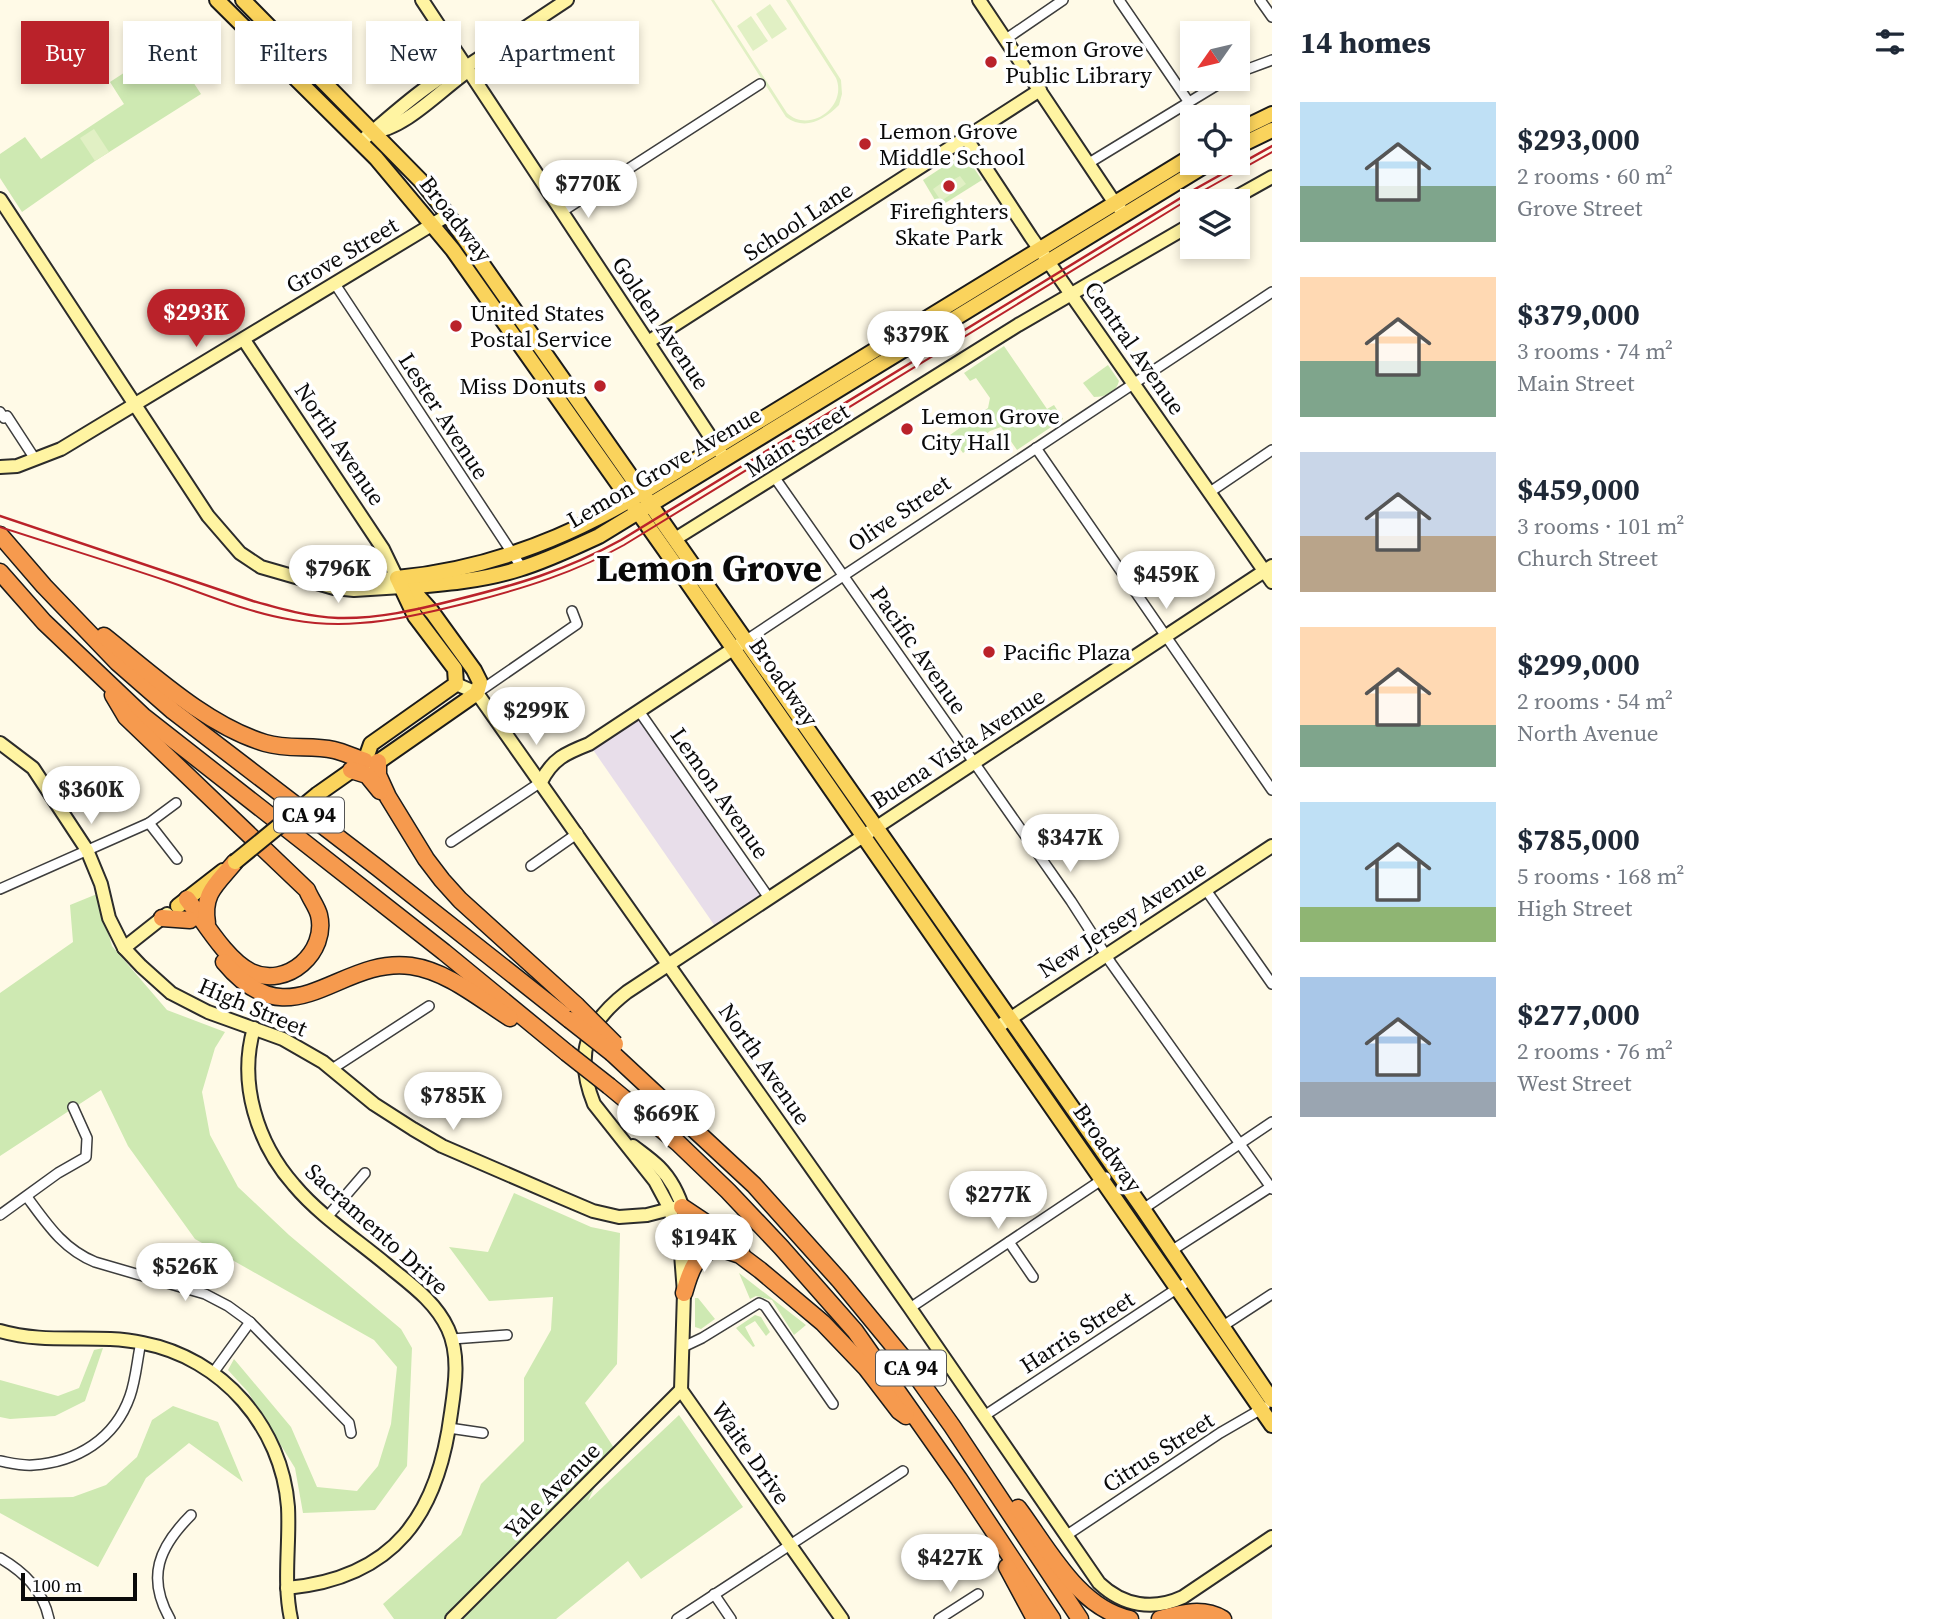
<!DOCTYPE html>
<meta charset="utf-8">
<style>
body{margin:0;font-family:"Source Serif 4",serif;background:#f6f6f7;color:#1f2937;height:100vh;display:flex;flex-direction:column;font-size:26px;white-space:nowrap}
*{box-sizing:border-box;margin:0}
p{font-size:23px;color:#747a83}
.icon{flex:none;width:38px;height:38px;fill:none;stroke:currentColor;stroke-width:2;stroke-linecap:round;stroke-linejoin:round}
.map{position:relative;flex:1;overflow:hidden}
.side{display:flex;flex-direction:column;background:#fff;width:665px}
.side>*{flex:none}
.top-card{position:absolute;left:21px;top:21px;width:665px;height:63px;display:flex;gap:14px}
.needle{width:46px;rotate:236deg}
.buttons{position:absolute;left:1180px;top:21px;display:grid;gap:14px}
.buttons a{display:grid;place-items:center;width:70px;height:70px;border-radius:0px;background:#fff;box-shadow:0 4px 10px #0003;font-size:35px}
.scale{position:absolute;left:21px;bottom:18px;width:116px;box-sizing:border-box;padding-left:7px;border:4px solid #0a0a0a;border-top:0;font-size:19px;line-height:24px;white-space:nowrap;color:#0a0a0a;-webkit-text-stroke:5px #fff;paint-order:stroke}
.price{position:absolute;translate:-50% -60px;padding:0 16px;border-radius:24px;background:#fff;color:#222;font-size:23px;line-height:46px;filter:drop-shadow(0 2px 4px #0008)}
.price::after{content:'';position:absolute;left:50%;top:42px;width:21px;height:16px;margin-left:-10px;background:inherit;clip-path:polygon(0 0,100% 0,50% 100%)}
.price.on{background:#ba222a;color:#fff}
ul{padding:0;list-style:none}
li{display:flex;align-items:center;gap:21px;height:175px;padding:0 28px}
li span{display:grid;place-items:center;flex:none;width:196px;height:140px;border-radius:0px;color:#555}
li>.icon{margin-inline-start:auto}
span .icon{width:84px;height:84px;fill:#fffc;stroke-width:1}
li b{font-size:30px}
h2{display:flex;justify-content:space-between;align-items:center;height:84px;padding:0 28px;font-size:30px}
.tag{padding:0 24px;border-radius:0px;background:#fff;box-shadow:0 4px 10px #0003;font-size:24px;line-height:63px}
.tag.on{background:#ba222a;color:#fff}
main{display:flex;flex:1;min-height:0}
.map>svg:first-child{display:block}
</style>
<main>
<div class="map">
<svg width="1272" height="1619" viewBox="0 0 1272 1619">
<rect width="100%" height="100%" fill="#fffae7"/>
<!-- industrial -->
<polygon fill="#e8deea" points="639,711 766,897 717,929 589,744"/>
<!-- green -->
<g fill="#cee9b2">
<polygon points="168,44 201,94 95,161 22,212 0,178 0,154 25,137 41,159 124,104 110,82"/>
<polygon points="961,155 967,158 982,180 939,207 923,180"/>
<polygon points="1004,346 1047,409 1054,405 1063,419 1017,450 1001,427 990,431 963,453 950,435 988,408 990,398 976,378 970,381 964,373"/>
<path d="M 1108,365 L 1119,381 C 1116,393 1105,397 1094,397 L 1083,383 Z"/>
<polygon points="97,894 112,946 167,1010 225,1032 215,1048 202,1092 210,1135 238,1187 289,1235 401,1329 412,1348 407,1466 375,1510 303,1513 295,1468 248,1392 228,1370 234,1359 291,1427 317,1487 357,1491 378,1466 391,1424 397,1367 374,1340 195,1239 128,1146 101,1090 0,1156 0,993 73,942 70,905"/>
<polygon points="514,1193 591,1227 620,1233 617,1364 585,1403 614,1448 588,1501 679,1415 743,1507 641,1579 628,1561 556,1619 394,1619 383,1604 461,1535 481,1484 524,1441 524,1378 551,1330 553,1297 489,1301 449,1247 488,1252"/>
<polygon points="739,1273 806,1325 794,1335 772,1300 756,1296 750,1299"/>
<polygon points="695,1298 698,1298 715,1319 701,1329 695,1327"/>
<polygon points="755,1315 761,1317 770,1332 766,1336 755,1321 745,1327 755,1346 753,1347 736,1328"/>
<polygon points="103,1348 85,1401 55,1416 10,1419 0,1417 0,1380 58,1396 79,1388 94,1350"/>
<polygon points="173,1406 218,1422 243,1482 189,1443 146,1478 98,1567 0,1513 0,1499 73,1497 106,1485 137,1457 152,1420"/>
</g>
<!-- pitch -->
<g fill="#e1f0c4">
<path d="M 711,0 L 714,0 L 787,113 C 809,134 848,107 836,78 L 786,0 L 790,0 L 841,80 L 842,94 L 839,105 C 824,120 805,131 786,117 Z"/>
<polygon points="770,4 787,29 772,39 756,14"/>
<polygon points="751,16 768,41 753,51 737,26"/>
<polygon points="94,129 109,152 95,161 80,138"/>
<polygon points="960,176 966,184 941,201 933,189 950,177 953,180"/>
</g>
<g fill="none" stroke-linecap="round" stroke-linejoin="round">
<!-- street casing -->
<g stroke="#3d3d3d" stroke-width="12">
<g id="street">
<polyline points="1119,0 1188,101"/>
<polyline points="1260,0 1272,17"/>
<polyline points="1006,39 1063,0"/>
<polyline points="1237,73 1272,60"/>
<polyline points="1089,163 1227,79"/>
<polyline points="563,211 760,84"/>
<polyline points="335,284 522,568"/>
<polyline points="0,412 4,418 7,416 35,459"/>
<polyline points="1036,448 1272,790"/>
<polyline points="775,478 1071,901 1111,963 1272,1189"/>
<polyline points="1210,492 1272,450"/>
<polyline points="745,641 1272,292"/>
<polyline points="477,693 577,624 572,611"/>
<polyline points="639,711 769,898"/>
<polyline points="149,823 177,859"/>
<polyline points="451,842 541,782"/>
<polyline points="531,866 578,833"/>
<polyline points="0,889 149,823 176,803"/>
<polyline points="1206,890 1272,984"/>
<polyline points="332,1069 429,1006"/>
<path d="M 27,1197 C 47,1224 63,1249 95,1262 L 205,1294 L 228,1306 L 250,1322 L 349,1423 L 351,1433"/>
<polyline points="1143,1209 1272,1122"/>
<polyline points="0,1215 58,1173 86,1157 87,1138 73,1107"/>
<polyline points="328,1216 365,1173"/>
<polyline points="1009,1242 1033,1277"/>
<polyline points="1171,1251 1272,1186"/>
<polyline points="910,1308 1106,1177"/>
<polyline points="1223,1326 1272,1294"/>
<polyline points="452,1339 507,1335"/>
<polyline points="683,1347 702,1338 759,1303 765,1306 833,1404"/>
<polyline points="213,1373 250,1322"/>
<polyline points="984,1416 1190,1280"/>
<polyline points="449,1428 483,1433"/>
<path d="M 0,1461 C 11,1463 22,1466 33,1465 C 77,1462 115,1439 130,1396 C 136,1379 137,1360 141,1342"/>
<polyline points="1067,1535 1220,1433 1265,1407"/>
<path d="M 0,1558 C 24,1572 43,1590 49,1619"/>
<polyline points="714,1594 731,1619"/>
<path d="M 170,1619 C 146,1577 159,1547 191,1515"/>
<polyline points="677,1619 903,1471"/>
<polyline points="939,1619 978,1594"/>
</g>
</g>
<!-- secondary casing -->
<g stroke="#2c2c2c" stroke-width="16">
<g id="secondary">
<polyline points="422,0 721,453"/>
<polyline points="979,0 1114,202 1125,214"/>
<path d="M 372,132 C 403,130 439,92 464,74 L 466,67"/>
<path d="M 365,138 C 384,122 444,67 466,67 L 567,0"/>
<polyline points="966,138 1031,237 1272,582"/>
<polyline points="0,199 208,516 240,553 261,567 334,588 354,590 402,587"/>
<polyline points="1229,201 1272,177"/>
<polyline points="244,340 383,549 397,578 332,581"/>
<polyline points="648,342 1040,90"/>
<polyline points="0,467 17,466 61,449 448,215"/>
<polyline points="675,539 1018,325 1192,224"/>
<path d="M 456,684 L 477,693 L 910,1308 L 1099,1583 C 1123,1606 1153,1611 1183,1597 L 1272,1537"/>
<polyline points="0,743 33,768 87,850 101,884 109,918 124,948 141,966 171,993 208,1012 283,1039 323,1062 374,1104 413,1129 442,1146 560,1197 593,1211 619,1217 647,1215 678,1207"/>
<path d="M 541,782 C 552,759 566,753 589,744 L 745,641"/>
<polyline points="124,948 167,914"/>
<path d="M 254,1028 C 238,1083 257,1143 294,1185 C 320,1216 356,1239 387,1265 C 410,1284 435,1301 448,1329 C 460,1355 455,1386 451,1413 C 438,1514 395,1578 287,1588"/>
<polyline points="996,1028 1272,846"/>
<path d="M 633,1146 C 642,1153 651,1159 659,1167 C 683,1191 692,1232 689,1265"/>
<path d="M 0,1331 C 47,1345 96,1333 143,1343 C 222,1358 282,1427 288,1507 C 290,1544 283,1582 291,1619"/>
<polyline points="452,1619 681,1390"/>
<path d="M 842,1619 L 681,1390 L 684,1293 L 681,1254 L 670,1209 L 655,1181 L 594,1104 C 574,1054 586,1024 627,992 L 1272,566"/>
</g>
</g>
<!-- primary casing -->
<g stroke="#1b1b1b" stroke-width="18">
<g id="primary">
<polyline points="217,0 376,158 453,250 667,553 1272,1425"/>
<polyline points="243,0 421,181 448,215 1143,1209 1272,1400"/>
<polyline points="1237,131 1272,114"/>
<polyline points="1237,147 1272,130"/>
<path d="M 402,587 C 441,584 481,581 519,569 C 546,561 573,548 599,536 L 1209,163"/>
<polyline points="370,762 378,762 477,693 480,682 474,670 432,612 417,595 410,578"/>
<path d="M 318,794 L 365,761 L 371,744 L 456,684 L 455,669 L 415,616 L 397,578 C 481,570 558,542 630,500 L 1192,156"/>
<polyline points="178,906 223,871"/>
</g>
</g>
<!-- highway casing -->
<g stroke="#1b1b1b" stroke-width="19">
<g id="highway">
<polyline points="0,535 44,586 117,662 173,711 378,868 570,1020"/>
<polyline points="0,572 44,622 143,716 444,952 567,1053"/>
<path d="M 104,636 C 152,674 206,725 265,743 C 288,750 311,745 334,750 C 344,752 355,758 365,761"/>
<path d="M 113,695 L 126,717 L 307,890 C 310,898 317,907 319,915 C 328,952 287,989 251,972 C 226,960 204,921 187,899"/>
<polyline points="378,762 378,775 388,797 426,859 442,880 460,900 576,1005"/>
<polyline points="351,770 367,775 380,791"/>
<polyline points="162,918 190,920"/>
<path d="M 207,923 C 202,893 217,884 235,862"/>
<path d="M 224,962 C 292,1044 338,956 411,966 C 447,971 480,999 510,1018"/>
<polyline points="612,1053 754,1185 840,1281 905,1360 952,1426 1080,1619"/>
<polyline points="609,1086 678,1143 728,1191 781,1247 855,1331 959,1479 1052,1619"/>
<polyline points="682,1207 715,1229 741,1252"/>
<path d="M 684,1293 C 690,1272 695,1253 719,1248 L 740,1255 L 760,1270 L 823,1323 L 866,1368 L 899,1411 L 906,1416"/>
<path d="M 1018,1508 C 1048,1548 1078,1608 1130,1619"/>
<polyline points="1007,1567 1035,1619"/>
<path d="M 1160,1619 C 1182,1613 1203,1607 1223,1619"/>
</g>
</g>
<!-- street -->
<use href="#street" stroke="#fff" stroke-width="9"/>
<!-- secondary -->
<use href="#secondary" stroke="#fff4a2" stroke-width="12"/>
<!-- primary -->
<use href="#primary" stroke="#fad35c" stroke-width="14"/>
<!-- highway -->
<use href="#highway" stroke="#f69a4e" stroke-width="16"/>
<!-- tram -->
<path stroke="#ba222a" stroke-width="2" d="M 0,527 C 55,545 111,562 167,581 C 208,595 249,613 293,620 C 354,631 412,617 471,602 C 525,588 576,572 624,545 L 1199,193 L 1272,152"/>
<!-- rail -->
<path stroke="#ba222a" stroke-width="2.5" d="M 0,516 L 253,601 C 281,609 309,617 338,618 C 378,619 416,610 455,600 C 516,585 565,571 621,540 L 1197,188 L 1272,146"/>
<!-- primary-bridge casing -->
<g stroke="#1b1b1b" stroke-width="18" stroke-linecap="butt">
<polyline id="primary-bridge" points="235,862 318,794"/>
</g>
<!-- highway-bridge casing -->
<g stroke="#1b1b1b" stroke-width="19" stroke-linecap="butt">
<g id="highway-bridge">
<polyline points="576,1005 615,1044"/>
<polyline points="570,1020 612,1053"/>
<polyline points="567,1053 609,1086"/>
</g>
</g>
<!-- primary-bridge -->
<use href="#primary-bridge" stroke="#fad35c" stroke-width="14"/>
<!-- highway-bridge -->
<use href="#highway-bridge" stroke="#f69a4e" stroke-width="16"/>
</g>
<!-- markers -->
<g fill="#ba222a" stroke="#fff" stroke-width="2.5">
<circle cx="991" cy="62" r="7"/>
<circle cx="865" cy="144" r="7"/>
<circle cx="949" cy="186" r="7"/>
<circle cx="456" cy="326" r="7"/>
<circle cx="600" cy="386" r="7"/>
<circle cx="907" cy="429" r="7"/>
<circle cx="989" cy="652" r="7"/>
</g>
<g text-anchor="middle" stroke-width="7" stroke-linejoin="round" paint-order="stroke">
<!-- shield labels -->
<g fill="#fff" stroke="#545454" stroke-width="2">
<rect x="274" y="797.5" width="70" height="35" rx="5"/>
<rect x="876" y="1350.5" width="70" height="35" rx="5"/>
</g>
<g font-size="21" font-weight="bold" fill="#0a0a0a">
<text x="309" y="822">CA 94</text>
<text x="911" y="1375">CA 94</text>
</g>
<!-- poi labels -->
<g font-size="23" fill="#0a0a0a" stroke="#fff" text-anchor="start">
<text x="1005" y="57">Lemon Grove<tspan x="1005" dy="26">Public Library</tspan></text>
<text x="879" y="139">Lemon Grove<tspan x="879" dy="26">Middle School</tspan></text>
<text x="949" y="219" text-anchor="middle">Firefighters<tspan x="949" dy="26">Skate Park</tspan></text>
<text x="470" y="321">United States<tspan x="470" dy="26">Postal Service</tspan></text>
<text x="586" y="394" text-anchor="end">Miss Donuts</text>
<text x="921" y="424">Lemon Grove<tspan x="921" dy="26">City Hall</tspan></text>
<text x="1003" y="660">Pacific Plaza</text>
</g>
<!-- street labels -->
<g font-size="23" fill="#0a0a0a" stroke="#fff">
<text transform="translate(456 219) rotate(52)" y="8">Broadway</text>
<text transform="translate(798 221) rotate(-33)" y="8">School Lane</text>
<text transform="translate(342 255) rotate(-31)" y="8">Grove Street</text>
<text transform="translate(661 323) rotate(56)" y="8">Golden Avenue</text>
<text transform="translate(1135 348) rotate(55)" y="8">Central Avenue</text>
<text transform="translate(444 416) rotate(57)" y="8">Lester Avenue</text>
<text transform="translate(797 440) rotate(-32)" y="8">Main Street</text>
<text transform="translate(340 444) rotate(56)" y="8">North Avenue</text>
<text transform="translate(664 467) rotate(-30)" y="8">Lemon Grove Avenue</text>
<text transform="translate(899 513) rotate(-34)" y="8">Olive Street</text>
<text transform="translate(919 650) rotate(55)" y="8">Pacific Avenue</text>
<text transform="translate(784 682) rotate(55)" y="8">Broadway</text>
<text transform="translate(958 748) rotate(-33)" y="8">Buena Vista Avenue</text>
<text transform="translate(720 793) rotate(55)" y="8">Lemon Avenue</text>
<text transform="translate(1122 919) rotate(-33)" y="8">New Jersey Avenue</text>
<text transform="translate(253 1007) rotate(23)" y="8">High Street</text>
<text transform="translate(765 1064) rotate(55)" y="8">North Avenue</text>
<text transform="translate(1108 1148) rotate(55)" y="8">Broadway</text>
<text transform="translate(377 1229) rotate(42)" y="8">Sacramento Drive</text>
<text transform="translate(1077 1332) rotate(-33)" y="8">Harris Street</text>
<text transform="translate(1158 1452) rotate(-33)" y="8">Citrus Street</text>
<text transform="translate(751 1453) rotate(55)" y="8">Waite Drive</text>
<text transform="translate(552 1490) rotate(-45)" y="8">Yale Avenue</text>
</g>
<!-- town labels -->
<g font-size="37" font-weight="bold" fill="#0a0a0a" stroke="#fff">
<text x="709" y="581">Lemon Grove</text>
</g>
</g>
</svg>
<div class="buttons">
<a><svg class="needle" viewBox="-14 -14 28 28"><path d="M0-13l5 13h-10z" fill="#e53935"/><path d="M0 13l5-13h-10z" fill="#747a83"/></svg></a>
<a><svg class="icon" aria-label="locate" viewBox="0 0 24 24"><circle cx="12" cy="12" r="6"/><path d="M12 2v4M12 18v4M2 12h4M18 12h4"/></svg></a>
<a><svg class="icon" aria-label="layers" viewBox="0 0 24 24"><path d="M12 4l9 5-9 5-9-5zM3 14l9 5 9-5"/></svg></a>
</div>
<div class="scale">100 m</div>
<b class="price" style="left:588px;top:220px">$770K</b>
<b class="price on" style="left:196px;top:349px">$293K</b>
<b class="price" style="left:916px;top:371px">$379K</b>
<b class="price" style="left:338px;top:605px">$796K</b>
<b class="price" style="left:1166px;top:611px">$459K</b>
<b class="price" style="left:536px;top:747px">$299K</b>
<b class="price" style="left:91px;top:826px">$360K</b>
<b class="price" style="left:1070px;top:874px">$347K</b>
<b class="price" style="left:453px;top:1132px">$785K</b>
<b class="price" style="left:666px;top:1150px">$669K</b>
<b class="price" style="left:998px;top:1231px">$277K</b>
<b class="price" style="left:704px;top:1274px">$194K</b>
<b class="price" style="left:185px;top:1303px">$526K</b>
<b class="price" style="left:950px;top:1594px">$427K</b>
<div class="top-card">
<a class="tag on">Buy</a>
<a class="tag">Rent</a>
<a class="tag">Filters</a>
<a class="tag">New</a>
<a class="tag">Apartment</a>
</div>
</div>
<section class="side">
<h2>14 homes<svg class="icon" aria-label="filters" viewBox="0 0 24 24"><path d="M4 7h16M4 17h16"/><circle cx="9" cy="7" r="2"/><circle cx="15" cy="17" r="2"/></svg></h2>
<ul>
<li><span style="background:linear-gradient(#bfe0f5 60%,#7fa58c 0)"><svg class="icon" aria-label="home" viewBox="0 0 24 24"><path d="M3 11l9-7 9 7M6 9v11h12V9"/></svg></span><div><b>$293,000</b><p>2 rooms · 60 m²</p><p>Grove Street</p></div></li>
<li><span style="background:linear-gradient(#ffd9b3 60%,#7fa58c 0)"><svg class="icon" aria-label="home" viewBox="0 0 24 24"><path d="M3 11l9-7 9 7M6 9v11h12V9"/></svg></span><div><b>$379,000</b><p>3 rooms · 74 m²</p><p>Main Street</p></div></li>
<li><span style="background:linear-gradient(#c9d6e8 60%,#b9a48a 0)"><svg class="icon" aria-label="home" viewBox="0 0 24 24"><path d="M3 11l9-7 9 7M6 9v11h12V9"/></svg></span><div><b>$459,000</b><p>3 rooms · 101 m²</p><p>Church Street</p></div></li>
<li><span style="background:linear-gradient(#ffd9b3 70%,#7fa58c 0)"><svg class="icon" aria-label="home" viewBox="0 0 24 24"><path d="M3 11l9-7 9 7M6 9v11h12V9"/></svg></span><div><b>$299,000</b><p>2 rooms · 54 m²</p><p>North Avenue</p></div></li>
<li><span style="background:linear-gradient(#bfe0f5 75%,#8fb573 0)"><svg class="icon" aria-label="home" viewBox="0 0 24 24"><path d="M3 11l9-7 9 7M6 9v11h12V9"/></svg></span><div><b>$785,000</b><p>5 rooms · 168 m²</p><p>High Street</p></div></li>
<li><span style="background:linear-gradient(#a9c7e8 75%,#9aa5b1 0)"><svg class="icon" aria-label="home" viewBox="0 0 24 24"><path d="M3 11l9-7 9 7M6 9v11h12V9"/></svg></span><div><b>$277,000</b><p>2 rooms · 76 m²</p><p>West Street</p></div></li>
</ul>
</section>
</main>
